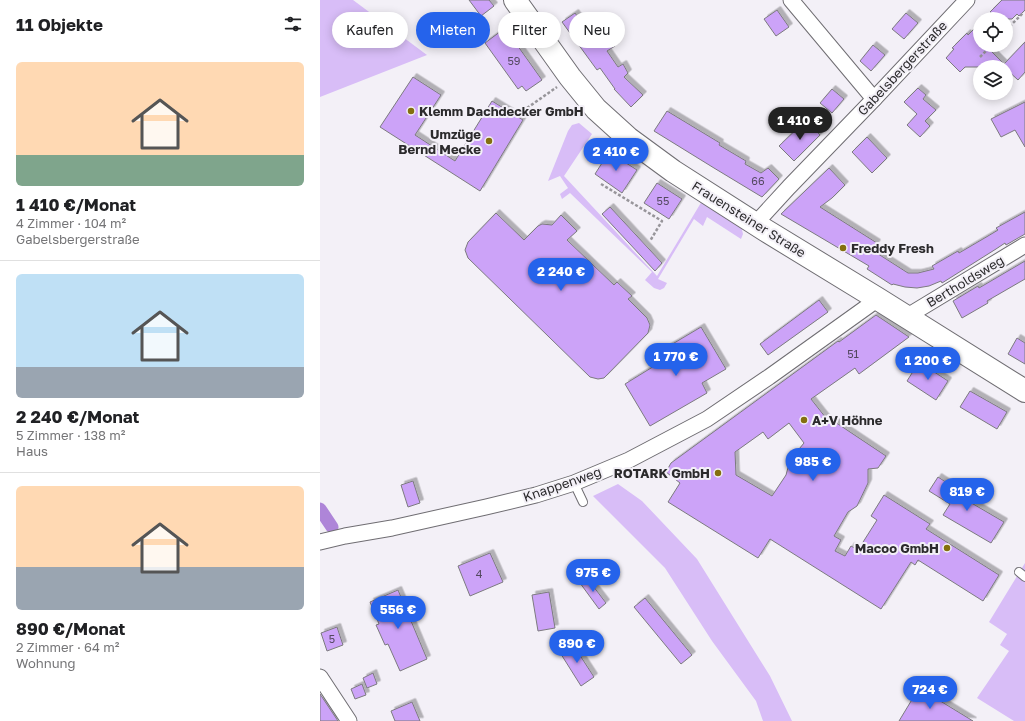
<!DOCTYPE html>
<html lang="de">
<meta charset="utf-8">
<style>
body{margin:0;font-family:"Golos Text",sans-serif;background:#f6f6f6;color:#202124;height:100vh;display:flex;flex-direction:column;font-size:15px;white-space:nowrap}
*{box-sizing:border-box;margin:0}
p{font-size:13px;color:#757577}
.icon{flex:none;width:22px;height:22px;fill:none;stroke:currentColor;stroke-width:2;stroke-linecap:round;stroke-linejoin:round}
.map{position:relative;flex:1;overflow:hidden}
.panel{display:flex;flex-direction:column;background:#fff;width:320px}
.panel>*{flex:none}
.guide{position:absolute;left:12px;top:12px;width:380px;height:36px;display:flex;gap:8px}
.fabs{position:absolute;left:653px;top:12px;display:grid;gap:8px}
.fabs a{display:grid;place-items:center;width:40px;height:40px;border-radius:50%;background:#fff;box-shadow:0 2px 10px #0003;font-size:20px}
.price{position:absolute;translate:-50% -34px;padding:0 9px;border-radius:14px;background:#2563eb;color:#fff;font-size:13px;line-height:26px;filter:drop-shadow(0 1px 2px #0008)}
.price::after{content:'';position:absolute;left:50%;top:24px;width:12px;height:9px;margin-left:-6px;background:inherit;clip-path:polygon(0 0,100% 0,50% 100%)}
.price.active{background:#222;color:#fff}
ul{padding:0;list-style:none}
li{display:grid;align-content:center;gap:8px;height:212px;padding:0 16px}
li+li{border-top:1px solid #e0e0e0}
li span{display:grid;place-items:center;height:124px;border-radius:6px;color:#555}
li>.icon{margin-inline-start:auto}
span .icon{width:72px;height:72px;fill:#fffc;stroke-width:1}
li b{font-size:17px}
h2{display:flex;justify-content:space-between;align-items:center;height:48px;padding:0 16px;font-size:17px}
.tag{padding:0 14px;border-radius:18px;background:#fff;box-shadow:0 2px 10px #0003;font-size:14px;line-height:36px}
.tag.active{background:#2563eb;color:#fff}
main{display:flex;flex:1;min-height:0}
.map>svg:first-child{display:block}
</style>
<main>
<section class="panel">
<h2>11 Objekte<svg class="icon" aria-label="filters" viewBox="0 0 24 24"><path d="M4 7h16M4 17h16"/><circle cx="9" cy="7" r="2"/><circle cx="15" cy="17" r="2"/></svg></h2>
<ul>
<li><span style="background:linear-gradient(#ffd9b3 75%,#7fa58c 0)"><svg class="icon" aria-label="home" viewBox="0 0 24 24"><path d="M3 11l9-7 9 7M6 9v11h12V9"/></svg></span><div><b>1 410 €/Monat</b><p>4 Zimmer · 104 m²</p><p>Gabelsbergerstraße</p></div></li>
<li><span style="background:linear-gradient(#bfe0f5 75%,#9aa5b1 0)"><svg class="icon" aria-label="home" viewBox="0 0 24 24"><path d="M3 11l9-7 9 7M6 9v11h12V9"/></svg></span><div><b>2 240 €/Monat</b><p>5 Zimmer · 138 m²</p><p>Haus</p></div></li>
<li><span style="background:linear-gradient(#ffd9b3 65%,#9aa5b1 0)"><svg class="icon" aria-label="home" viewBox="0 0 24 24"><path d="M3 11l9-7 9 7M6 9v11h12V9"/></svg></span><div><b>890 €/Monat</b><p>2 Zimmer · 64 m²</p><p>Wohnung</p></div></li>
</ul>
</section>
<div class="map">
<svg width="705" height="721" viewBox="0 0 705 721">
<defs>
<filter id="shadow"><feDropShadow dx="3.5" dy="-3.5" stdDeviation="0" flood-color="#0004"/></filter>
</defs>
<rect width="100%" height="100%" fill="#f3f0f7"/>
<!-- green -->
<g fill="#d8bdf7">
<polygon points="0,0 33,0 107,55 0,97"/>
<polygon points="259,123 272,134 244,176 337,276 382,201 421,226 423,234 421,239 387,217 383,226 374,219 338,279 347,283 344,288 340,290 334,288 325,280 332,272 250,193 242,199 240,194 248,188 240,176 228,181 248,131 252,125"/>
<polygon points="298,484 322,501 377,559 450,676 472,721 443,721 436,701 392,641 345,568 273,496"/>
<polygon points="705,563 705,721 694,721 657,698 689,651 680,645 687,634 669,622"/>
</g>
<g fill="none" stroke-linecap="round" stroke-linejoin="round">
<!-- canal -->
<polyline stroke="#ae85d8" stroke-width="13" points="0,509 12,527"/>
</g>
<!-- building -->
<g fill="#cca3f8" stroke="#7c7a7f" fill-rule="evenodd" filter="url(#shadow)">
<polygon points="149,0 169,0 174,6 161,16"/>
<polygon points="682,0 705,0 705,10 699,16 697,14 692,19 678,19 670,12"/>
<polygon points="457,10 469,27 456,36 444,19"/>
<polygon points="255,13 278,45 289,37 295,46 287,51 298,67 303,64 308,73 304,77 323,95 311,107 294,89 295,89 280,68 277,70 242,22"/>
<polygon points="586,13 598,23 584,39 572,29"/>
<polygon points="660,23 660,45 665,45 684,64 705,42 705,72 698,80 686,69 686,67 645,67 640,72 626,58 634,49 632,48 647,33 648,35"/>
<polygon points="185,28 222,80 206,91 202,86 198,89 165,43"/>
<polygon points="553,45 565,55 551,71 540,61"/>
<polygon points="93,77 121,95 95,135 135,161 172,101 203,120 160,191 60,127"/>
<polygon points="598,88 606,95 603,99 616,110 605,121 610,126 600,137 587,125 597,114 584,102"/>
<polygon points="512,89 524,99 512,113 500,103"/>
<polygon points="705,102 705,147 695,130 681,137 671,119"/>
<polygon points="347,111 400,143 399,145 426,161 425,164 441,173 448,168 459,179 442,197 394,168 334,131"/>
<polygon points="486,120 500,135 474,161 459,146"/>
<polygon points="547,137 567,158 552,173 532,152"/>
<polygon points="289,152 317,170 302,193 275,174"/>
<polygon points="509,168 525,185 512,198 500,207 557,243 552,250 588,273 598,273 614,269 612,266 638,251 639,253 668,236 678,230 676,228 705,212 705,234 686,245 685,243 676,249 622,283 621,281 609,286 597,288 585,287 573,284 572,285 547,269 549,266 461,214"/>
<polygon points="337,183 362,199 349,219 324,203"/>
<polygon points="290,207 342,263 335,271 282,214"/>
<polygon points="176,213 204,240 218,226 222,224 232,225 241,215 257,231 247,240 294,285 297,282 312,296 308,299 327,318 330,325 328,333 284,378 278,379 270,377 148,258 145,250 148,242"/>
<polygon points="705,261 705,279 667,301 668,303 642,318 633,301 658,286 659,288"/>
<polygon points="499,300 508,312 448,355 440,344"/>
<path d="M 556,315 L 589,337 L 539,374 L 535,368 L 491,399 L 510,423 L 515,422 L 566,456 L 558,468 L 548,469 L 548,483 L 537,506 L 528,512 L 514,536 L 521,540 L 515,551 L 525,556 L 531,546 L 538,550 L 557,520 L 551,516 L 564,495 L 610,524 L 606,529 L 679,575 L 663,601 L 598,560 L 595,565 L 591,562 L 561,609 L 450,539 L 438,558 L 348,502 L 360,483 L 346,472 L 351,463 L 518,341 L 519,342 ZM 469,423 L 484,443 L 470,460 L 466,475 L 452,496 L 416,475 L 415,452 L 443,432 L 448,439 Z"/>
<polygon points="381,327 406,369 382,383 387,393 330,426 305,384 344,360 339,352"/>
<polygon points="697,338 705,343 705,364 688,354"/>
<polygon points="599,362 628,381 616,400 587,381"/>
<polygon points="650,391 687,412 677,429 640,407"/>
<polygon points="618,477 638,490 636,494 684,522 671,543 623,515 630,504 609,491"/>
<polygon points="93,481 100,503 88,507 81,485"/>
<polygon points="170,553 183,582 150,596 138,566"/>
<polygon points="267,578 286,603 279,609 260,583"/>
<polygon points="78,590 107,659 80,671 68,644 65,645 56,625 59,624 50,602"/>
<polygon points="229,592 235,628 218,631 212,595"/>
<polygon points="325,598 372,655 361,664 314,607"/>
<polygon points="17,627 23,645 7,651 1,633"/>
<polygon points="252,643 274,677 261,686 239,651"/>
<polygon points="53,673 57,684 47,688 43,678"/>
<polygon points="42,684 46,695 35,699 31,689"/>
<polygon points="599,688 653,721 579,721"/>
<polygon points="0,694 18,721 0,721"/>
<polygon points="92,702 100,721 75,721 71,711"/>
</g>
<g fill="none" stroke-linecap="round" stroke-linejoin="round">
<!-- service casing -->
<g stroke="#6f6d72" stroke-width="10">
<g id="service">
<polyline points="254,483 263,502"/>
<polyline points="699,572 705,577"/>
</g>
</g>
<!-- minor casing -->
<g stroke="#6f6d72" stroke-width="17">
<g id="minor">
<polyline points="471,0 554,99"/>
<polyline points="436,223 469,187 554,99 647,0"/>
<polyline points="586,317 705,245"/>
<polyline points="0,542 25,536 72,528 166,507 216,495 254,483 309,460 387,419 449,377 558,299"/>
<polyline points="0,677 29,721"/>
</g>
</g>
<!-- secondary casing -->
<g stroke="#6f6d72" stroke-width="24">
<polyline id="secondary" points="195,0 250,77 276,109 308,138 353,171 445,230 558,299 705,391"/>
</g>
<!-- path -->
<g stroke="#97959a" stroke-width="2.5" stroke-dasharray="3 2" stroke-linecap="butt">
<polyline points="686,30 703,13"/>
<polyline points="660,57 672,45"/>
<polyline points="207,108 237,87"/>
<polyline points="281,184 342,221 330,241"/>
</g>
<!-- service -->
<use href="#service" stroke="#fff" stroke-width="8"/>
<!-- minor -->
<use href="#minor" stroke="#fff" stroke-width="15"/>
<!-- secondary -->
<use href="#secondary" stroke="#fff" stroke-width="22"/>
</g>
<!-- markers -->
<g fill="#846f0e" stroke="#f3f0f7" stroke-width="1.5">
<circle cx="91" cy="111" r="4"/>
<circle cx="169" cy="141" r="4"/>
<circle cx="523" cy="248" r="4"/>
<circle cx="484" cy="420" r="4"/>
<circle cx="398" cy="473" r="4"/>
<circle cx="627" cy="548" r="4"/>
</g>
<g text-anchor="middle" stroke-width="4" stroke-linejoin="round" paint-order="stroke">
<!-- number labels -->
<g font-size="11" fill="#53485f">
<text x="194" y="65">59</text>
<text x="438" y="185">66</text>
<text x="343" y="205">55</text>
<text x="533" y="358">51</text>
<text x="159" y="578">4</text>
<text x="12" y="643">5</text>
</g>
<!-- street labels -->
<g font-size="13" fill="#2b2a2c" stroke="#f3f0f7">
<text transform="translate(582 68) rotate(-47)" y="5">Gabelsbergerstraße</text>
<text transform="translate(429 219) rotate(32)" y="5">Frauensteiner Straße</text>
<text transform="translate(645 281) rotate(-31)" y="5">Bertholdsweg</text>
<text transform="translate(242 484) rotate(-19)" y="5">Knappenweg</text>
</g>
<!-- poi labels -->
<g font-size="13" font-weight="bold" fill="#2b2a2c" stroke="#f3f0f7" text-anchor="start">
<text x="99" y="116">Klemm Dachdecker GmbH</text>
<text x="161" y="139" text-anchor="end">Umzüge<tspan x="161" dy="15">Bernd Mecke</tspan></text>
<text x="531" y="253">Freddy Fresh</text>
<text x="492" y="425">A+V Höhne</text>
<text x="390" y="478" text-anchor="end">ROTARK GmbH</text>
<text x="619" y="553" text-anchor="end">Macoo GmbH</text>
</g>
</g>
</svg>
<div class="fabs">
<a><svg class="icon" aria-label="locate" viewBox="0 0 24 24"><circle cx="12" cy="12" r="6"/><path d="M12 2v4M12 18v4M2 12h4M18 12h4"/></svg></a>
<a><svg class="icon" aria-label="layers" viewBox="0 0 24 24"><path d="M12 4l9 5-9 5-9-5zM3 14l9 5 9-5"/></svg></a>
</div>
<b class="price active" style="left:480px;top:141px">1 410 €</b>
<b class="price" style="left:296px;top:172px">2 410 €</b>
<b class="price" style="left:241px;top:292px">2 240 €</b>
<b class="price" style="left:356px;top:377px">1 770 €</b>
<b class="price" style="left:608px;top:381px">1 200 €</b>
<b class="price" style="left:493px;top:482px">985 €</b>
<b class="price" style="left:647px;top:512px">819 €</b>
<b class="price" style="left:273px;top:593px">975 €</b>
<b class="price" style="left:78px;top:630px">556 €</b>
<b class="price" style="left:257px;top:664px">890 €</b>
<b class="price" style="left:610px;top:710px">724 €</b>
<div class="guide">
<a class="tag">Kaufen</a>
<a class="tag active">Mieten</a>
<a class="tag">Filter</a>
<a class="tag">Neu</a>
</div>
</div>
</main>
